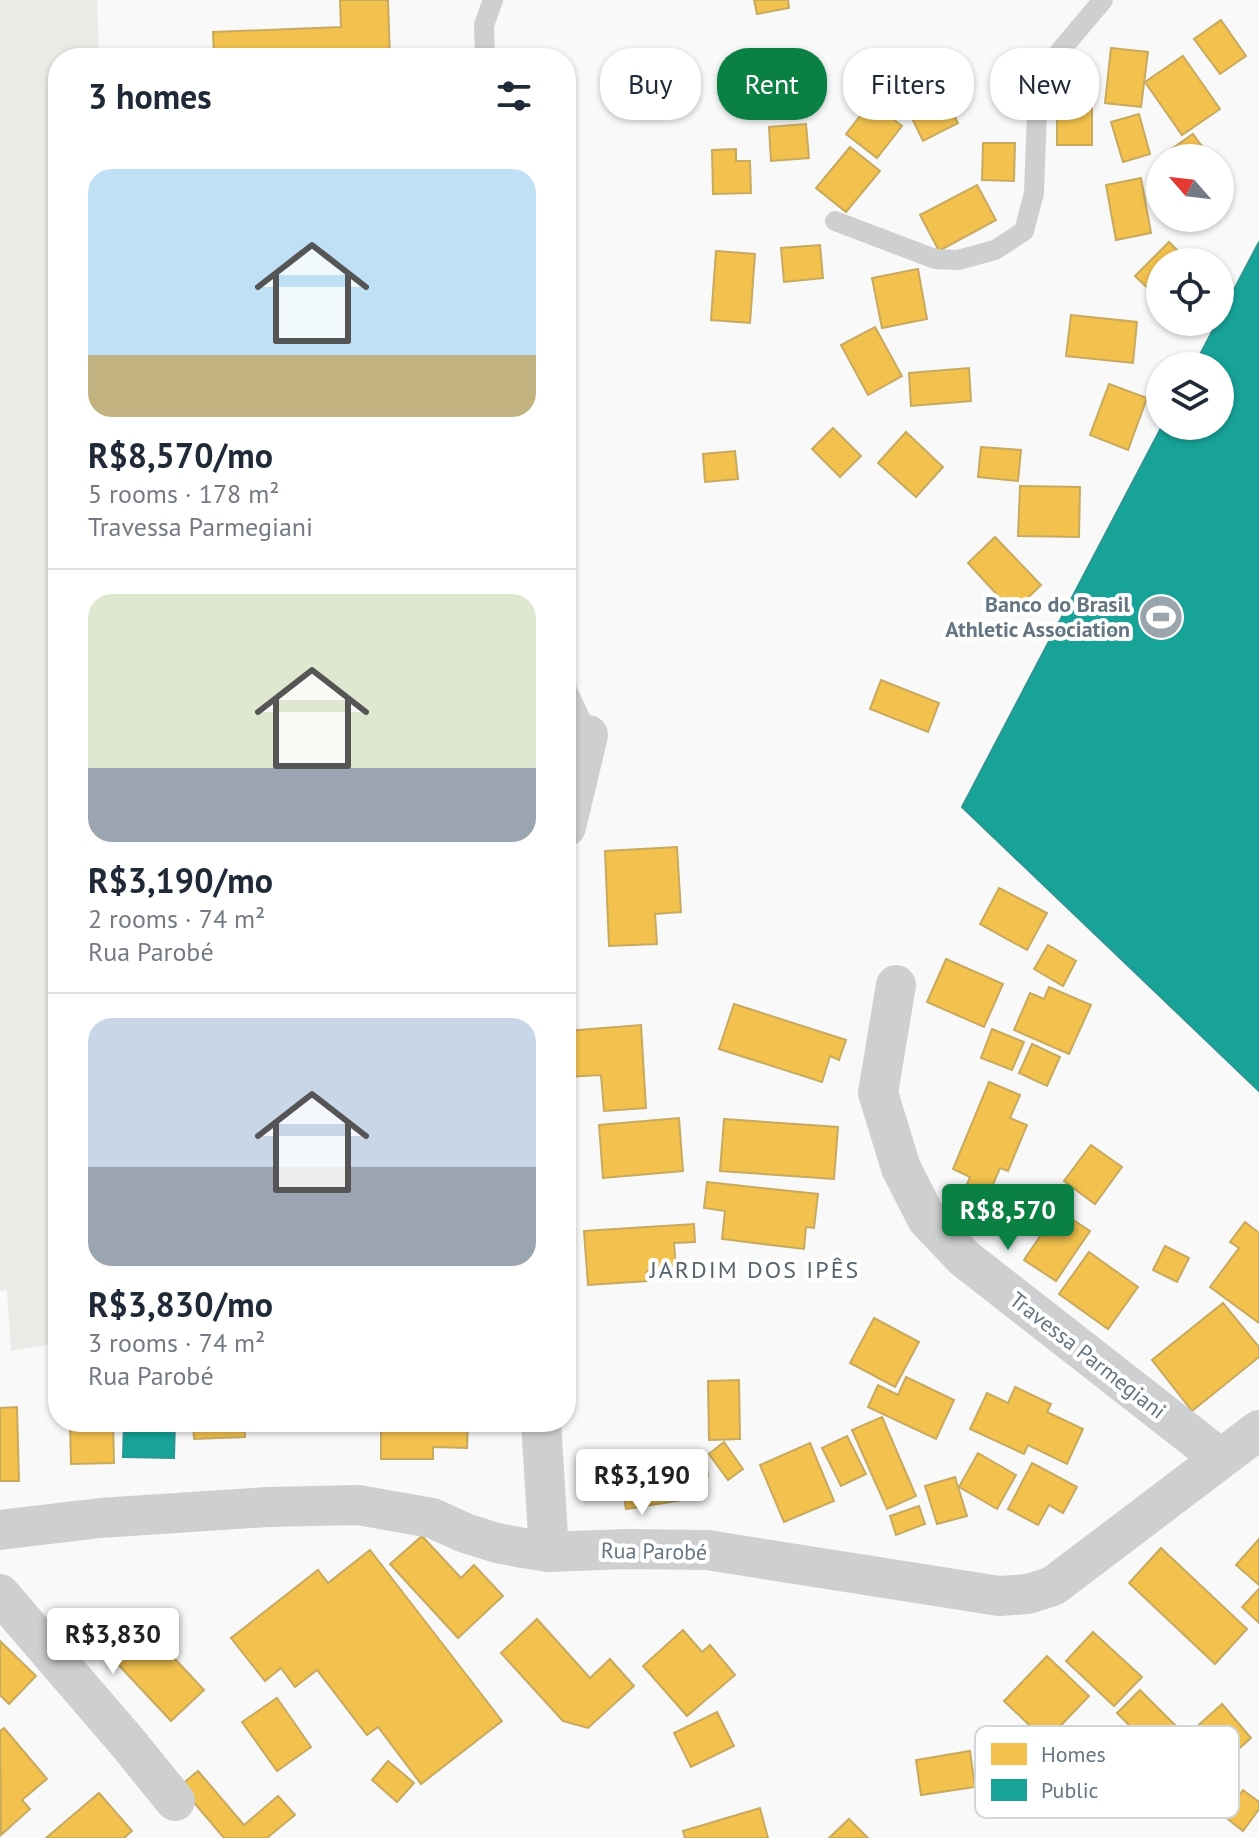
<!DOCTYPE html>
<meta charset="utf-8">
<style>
body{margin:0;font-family:"PT Sans",sans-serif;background:#f2f2f3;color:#1f2937;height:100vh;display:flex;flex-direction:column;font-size:30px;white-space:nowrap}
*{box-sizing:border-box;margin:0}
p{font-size:26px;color:#747a83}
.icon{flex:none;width:44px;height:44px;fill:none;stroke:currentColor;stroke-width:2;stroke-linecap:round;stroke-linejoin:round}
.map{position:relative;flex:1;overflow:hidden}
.sheet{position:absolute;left:48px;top:48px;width:528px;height:1384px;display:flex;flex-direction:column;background:#fff;border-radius:32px;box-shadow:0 2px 6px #0004}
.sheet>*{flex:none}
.top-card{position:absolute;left:600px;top:48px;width:538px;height:72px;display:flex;gap:16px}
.needle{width:52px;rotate:298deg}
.controls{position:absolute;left:1146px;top:144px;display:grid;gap:16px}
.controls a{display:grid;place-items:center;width:88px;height:88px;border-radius:50%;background:#fff;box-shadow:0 2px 6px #0004;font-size:40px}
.price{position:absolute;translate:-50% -68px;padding:0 18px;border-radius:8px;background:#fff;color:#222;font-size:26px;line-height:52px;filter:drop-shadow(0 2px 4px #0008)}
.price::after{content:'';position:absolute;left:50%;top:48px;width:24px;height:18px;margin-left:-12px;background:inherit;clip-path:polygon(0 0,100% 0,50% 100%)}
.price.on{background:#0b8043;color:#fff}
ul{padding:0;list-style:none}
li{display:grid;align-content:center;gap:16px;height:424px;padding:0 40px}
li+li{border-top:2px solid #e0e1e3}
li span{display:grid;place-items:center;height:248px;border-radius:24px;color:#555}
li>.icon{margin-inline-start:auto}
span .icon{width:144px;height:144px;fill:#fffc;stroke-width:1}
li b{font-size:34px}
h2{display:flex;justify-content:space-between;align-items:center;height:96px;padding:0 40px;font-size:34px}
.chip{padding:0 28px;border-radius:32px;background:#fff;box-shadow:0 2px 6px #0004;font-size:28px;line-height:72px}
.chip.on{background:#0b8043;color:#fff}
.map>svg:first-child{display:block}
</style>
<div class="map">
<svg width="1259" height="1838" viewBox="0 0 1259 1838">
<rect width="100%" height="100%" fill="#f9f9f9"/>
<!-- green -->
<polygon fill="#e8ebe6" points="0,0 97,0 99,58 58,58 58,1343 11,1351 7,1290 0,1291"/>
<!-- homes -->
<g fill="#f2c14e" stroke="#c8aa5e" stroke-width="2">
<polygon points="340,0 388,0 390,58 214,58 213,32 341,27"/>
<polygon points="754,0 788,0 789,8 757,14"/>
<polygon points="1221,20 1246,56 1220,74 1194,39"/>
<polygon points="1111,48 1148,52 1141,107 1105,103"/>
<polygon points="1183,56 1220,109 1182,135 1145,82"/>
<polygon points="943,94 958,123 923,141 909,112"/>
<polygon points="871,102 902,126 877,158 846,134"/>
<rect x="1057" y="107" width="35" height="38"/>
<polygon points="1139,114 1150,154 1123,162 1111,122"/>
<polygon points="806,124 809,158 771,161 769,127"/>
<polygon points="1193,134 1209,156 1207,158 1166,158 1163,155"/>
<polygon points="983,143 1015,143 1014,181 982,180"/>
<polygon points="850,147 880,171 846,212 816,188"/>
<polygon points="736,149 736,161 750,161 751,193 713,194 712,150"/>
<polygon points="1141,178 1151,233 1116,240 1106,185"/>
<polygon points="977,185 996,220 939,251 920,215"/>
<polygon points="1169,242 1189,262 1160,262 1160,300 1135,276"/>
<polygon points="820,245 823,278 784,282 781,248"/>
<polygon points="716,251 755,254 750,323 711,320"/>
<polygon points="918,269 927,319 882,328 872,278"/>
<polygon points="1071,315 1137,322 1133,363 1066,356"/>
<polygon points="875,327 902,376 868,395 841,345"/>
<polygon points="969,368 971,401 911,406 909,373"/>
<polygon points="1109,384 1147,398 1128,450 1090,435"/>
<polygon points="833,428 861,456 840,477 812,449"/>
<polygon points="906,432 943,467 916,497 878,463"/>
<polygon points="981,447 1021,450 1018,481 978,477"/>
<polygon points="735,451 738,479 705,482 703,454"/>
<polygon points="1020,486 1080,487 1079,537 1018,536"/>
<polygon points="995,537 1041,585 1013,612 968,563"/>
<polygon points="881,680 939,703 928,732 870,709"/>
<polygon points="677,847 681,912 655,914 657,944 609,946 605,851"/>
<polygon points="999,888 1047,913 1027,950 980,924"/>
<polygon points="1048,945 1076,961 1063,986 1034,969"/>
<polygon points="946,959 1003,984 984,1027 927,1002"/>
<polygon points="1049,987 1091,1005 1069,1054 1014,1030 1030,993 1044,999"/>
<polygon points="734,1004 846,1040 839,1060 830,1056 822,1082 719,1049"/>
<polygon points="641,1025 646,1108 604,1111 601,1075 566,1077 566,1031"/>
<polygon points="992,1029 1024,1042 1012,1070 981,1058"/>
<polygon points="1032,1044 1060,1057 1047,1086 1019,1073"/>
<polygon points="989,1082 1020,1095 1010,1118 1027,1125 1008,1171 1000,1168 989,1194 967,1184 970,1177 953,1169"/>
<polygon points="679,1118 683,1171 603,1178 599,1125"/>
<polygon points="724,1119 838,1127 834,1179 720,1171"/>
<polygon points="1091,1145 1122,1167 1095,1204 1064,1181"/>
<polygon points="707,1182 818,1194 814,1228 806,1227 804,1249 722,1239 725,1211 704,1208"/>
<polygon points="1058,1210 1090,1231 1056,1281 1024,1260"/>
<polygon points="1245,1222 1259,1233 1259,1323 1210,1287 1239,1248 1230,1242"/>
<polygon points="694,1224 695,1242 674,1243 676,1269 647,1271 648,1281 588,1285 584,1231"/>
<polygon points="1165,1246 1189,1258 1177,1282 1153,1270"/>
<polygon points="1089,1252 1138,1287 1108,1329 1059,1294"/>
<polygon points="1223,1303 1259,1347 1259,1357 1192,1411 1152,1360"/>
<polygon points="874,1318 919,1342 895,1387 850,1363"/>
<polygon points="906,1377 954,1400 936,1439 868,1407 878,1385 898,1395"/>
<polygon points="739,1380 740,1439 709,1440 708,1381"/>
<polygon points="1015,1387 1051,1404 1047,1412 1083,1429 1067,1464 1028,1445 1024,1454 970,1429 987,1393 1008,1403"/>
<polygon points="17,1407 19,1481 0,1481 0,1408"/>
<polygon points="882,1417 916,1496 887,1509 852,1430"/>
<polygon points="70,1422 113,1422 114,1463 71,1464"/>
<polygon points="193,1422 244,1422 245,1437 194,1439"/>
<polygon points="296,1422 337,1422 338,1428 297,1430"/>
<polygon points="381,1422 468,1422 467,1448 433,1447 433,1459 381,1459"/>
<polygon points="847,1436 866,1474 841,1486 822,1448"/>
<polygon points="724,1442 743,1469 728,1480 709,1454"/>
<polygon points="810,1443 834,1501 784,1522 760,1465"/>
<polygon points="978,1453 1016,1475 997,1509 959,1487"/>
<polygon points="705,1454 708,1476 693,1479 696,1498 626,1509 619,1467"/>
<polygon points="1032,1463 1077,1487 1063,1513 1049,1505 1038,1525 1008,1509"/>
<polygon points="955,1477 967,1516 937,1524 925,1486"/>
<polygon points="919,1506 925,1524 896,1535 890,1516"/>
<polygon points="422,1536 461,1578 474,1565 503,1596 458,1638 390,1564"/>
<polygon points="1259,1539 1259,1585 1236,1565"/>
<polygon points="1161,1548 1247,1629 1215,1664 1129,1583"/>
<polygon points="370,1550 502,1721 421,1784 378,1727 367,1735 317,1670 295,1687 281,1668 265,1681 231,1638 318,1570 328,1583"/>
<polygon points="1259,1589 1259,1623 1242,1607"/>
<polygon points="133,1614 204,1690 171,1721 100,1645"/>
<polygon points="537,1619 590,1678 610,1659 634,1686 588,1728 563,1721 501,1653"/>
<polygon points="683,1630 702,1652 710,1645 735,1675 687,1716 643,1666"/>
<polygon points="1093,1632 1142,1677 1114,1706 1066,1661"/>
<polygon points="0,1641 36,1676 9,1704 0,1695"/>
<polygon points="1047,1656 1089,1696 1046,1741 1004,1701"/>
<polygon points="1140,1690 1176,1726 1153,1749 1117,1713"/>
<polygon points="277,1698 311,1747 277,1771 242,1722"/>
<polygon points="1222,1704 1251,1738 1192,1791 1162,1758"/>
<polygon points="717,1712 734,1746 691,1767 674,1733"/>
<polygon points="4,1728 47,1779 22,1800 30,1809 1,1835 0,1731"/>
<polygon points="970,1751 975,1787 921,1795 916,1760"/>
<polygon points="388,1761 414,1783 397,1802 372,1780"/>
<polygon points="198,1771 244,1825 278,1796 295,1815 267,1838 224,1838 180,1786"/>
<polygon points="1243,1790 1259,1802 1259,1809 1243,1831 1224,1816"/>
<polygon points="99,1793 132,1831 124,1838 46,1838"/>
<polygon points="760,1808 768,1838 685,1838 683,1831"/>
<polygon points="849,1819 868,1838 829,1838"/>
</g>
<!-- public -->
<g fill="#17a398" stroke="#2e9692" stroke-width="2">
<polygon points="1259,242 1259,1091 962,807 1162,426 1220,426 1220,366 1194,366 1217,322 1220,322 1220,316"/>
<polygon points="124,1422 175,1422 174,1458 123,1457"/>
</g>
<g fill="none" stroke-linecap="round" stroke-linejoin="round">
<!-- service -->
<g stroke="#cecfd0" stroke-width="20">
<polyline points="485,58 484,25 493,0"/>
<polyline points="835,221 935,259 958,260 995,250 1024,231 1034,193 1037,110 1060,51 1103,0"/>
<polyline points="566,688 588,735"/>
</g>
<!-- minor -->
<g stroke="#cecfd0" stroke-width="40">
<polyline points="566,827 588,735"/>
<polyline points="896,985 878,1093 901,1168 927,1219 964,1258 1220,1458"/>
<polyline points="541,1422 549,1552"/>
<polyline points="0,1530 100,1518 268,1507 358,1505 432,1518 465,1533 497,1543 523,1548 549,1552 626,1549 707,1550 999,1596 1028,1594 1053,1586 1259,1430"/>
<polyline points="0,1594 128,1743 175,1801"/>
</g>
</g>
<!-- icons -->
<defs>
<g id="stadium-disc" transform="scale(2.3)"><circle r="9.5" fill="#99a4ac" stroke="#fff"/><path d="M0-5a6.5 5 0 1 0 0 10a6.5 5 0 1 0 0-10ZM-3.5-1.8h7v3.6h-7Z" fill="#fff"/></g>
</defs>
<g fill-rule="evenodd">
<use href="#stadium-disc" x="1161" y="617"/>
</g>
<g text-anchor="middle" stroke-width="8" stroke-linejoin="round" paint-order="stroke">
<!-- poi labels -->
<g font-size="22" font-weight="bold" fill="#657683" stroke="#fff" text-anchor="end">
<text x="1130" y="612">Banco do Brasil<tspan x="1130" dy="25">Athletic Association</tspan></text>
</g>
<!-- street labels -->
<g font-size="22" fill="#657683" stroke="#fff">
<text transform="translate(1088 1355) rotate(38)" y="8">Travessa Parmegiani</text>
<text transform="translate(654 1551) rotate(1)" y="8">Rua Parobé</text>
</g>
<!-- neighbourhood labels -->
<g font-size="24" letter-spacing="2" fill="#57646e" stroke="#fff">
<text x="755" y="1278">JARDIM DOS IPÊS</text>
</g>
</g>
<!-- legend -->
<rect x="975" y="1726" width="264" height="92" rx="12" fill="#fff" stroke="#d1d6da" stroke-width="2"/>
<rect x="991" y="1743" width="36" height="22" fill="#f2c14e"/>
<rect x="991" y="1779" width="36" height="22" fill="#17a398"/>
<g font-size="22" fill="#657683">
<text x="1041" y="1762">Homes</text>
<text x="1041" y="1798">Public</text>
</g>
</svg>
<div class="controls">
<a><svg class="needle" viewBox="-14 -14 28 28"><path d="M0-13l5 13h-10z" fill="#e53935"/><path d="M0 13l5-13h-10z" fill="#747a83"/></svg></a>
<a><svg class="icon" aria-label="locate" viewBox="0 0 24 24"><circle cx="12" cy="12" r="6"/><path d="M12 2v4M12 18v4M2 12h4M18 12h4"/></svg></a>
<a><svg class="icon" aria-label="layers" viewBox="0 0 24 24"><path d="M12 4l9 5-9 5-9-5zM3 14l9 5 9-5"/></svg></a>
</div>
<b class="price on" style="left:1008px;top:1252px">R$8,570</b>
<b class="price" style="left:642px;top:1517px">R$3,190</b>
<b class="price" style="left:113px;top:1676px">R$3,830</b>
<div class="top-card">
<a class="chip">Buy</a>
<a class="chip on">Rent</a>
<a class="chip">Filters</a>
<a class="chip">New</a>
</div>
<section class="sheet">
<h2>3 homes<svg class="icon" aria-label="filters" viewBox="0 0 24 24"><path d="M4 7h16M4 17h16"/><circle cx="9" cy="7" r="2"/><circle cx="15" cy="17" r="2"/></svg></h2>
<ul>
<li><span style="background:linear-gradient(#bfe0f5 75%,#c2b280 0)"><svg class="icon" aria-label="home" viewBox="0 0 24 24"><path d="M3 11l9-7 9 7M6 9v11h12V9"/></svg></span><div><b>R$8,570/mo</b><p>5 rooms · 178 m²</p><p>Travessa Parmegiani</p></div></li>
<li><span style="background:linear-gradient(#dfe7d0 70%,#9aa5b1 0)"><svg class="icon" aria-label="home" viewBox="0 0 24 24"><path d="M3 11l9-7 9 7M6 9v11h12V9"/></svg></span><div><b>R$3,190/mo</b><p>2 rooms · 74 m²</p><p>Rua Parobé</p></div></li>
<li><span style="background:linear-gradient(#c9d6e8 60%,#9aa5b1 0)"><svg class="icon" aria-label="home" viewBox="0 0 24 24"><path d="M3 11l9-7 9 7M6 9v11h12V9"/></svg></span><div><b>R$3,830/mo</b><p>3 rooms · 74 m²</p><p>Rua Parobé</p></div></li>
</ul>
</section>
</div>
